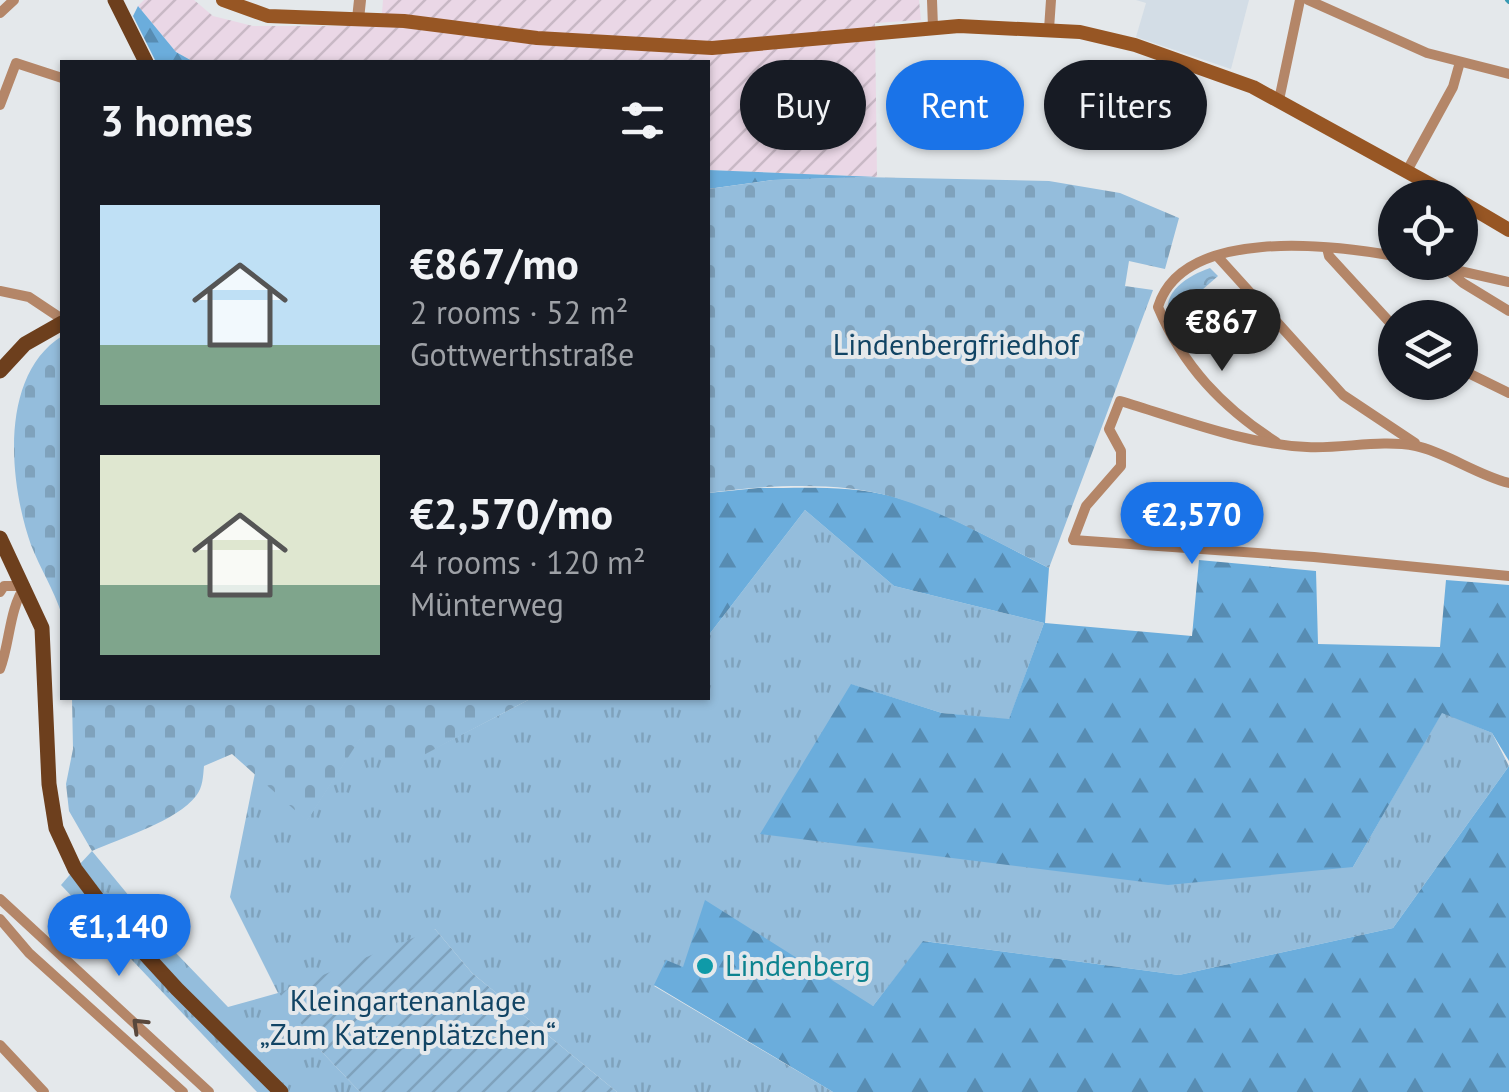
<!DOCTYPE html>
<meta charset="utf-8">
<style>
body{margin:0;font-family:"PT Sans",sans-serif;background:#20242c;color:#f1f3f6;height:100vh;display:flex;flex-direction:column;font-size:38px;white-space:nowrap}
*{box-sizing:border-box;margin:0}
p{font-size:32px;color:#9ea1a6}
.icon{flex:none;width:55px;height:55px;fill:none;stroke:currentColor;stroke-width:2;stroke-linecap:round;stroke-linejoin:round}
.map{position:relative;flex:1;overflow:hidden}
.side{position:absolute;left:60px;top:60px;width:650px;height:640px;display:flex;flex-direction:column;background:#171b24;border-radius:0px;box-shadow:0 2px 8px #0004}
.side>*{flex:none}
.guide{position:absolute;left:740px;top:60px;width:618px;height:90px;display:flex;gap:20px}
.tools{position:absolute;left:1378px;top:180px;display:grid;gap:20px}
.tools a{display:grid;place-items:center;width:100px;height:100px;border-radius:50%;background:#171b24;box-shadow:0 2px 8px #0004;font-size:50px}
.price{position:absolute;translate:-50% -85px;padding:0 22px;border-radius:35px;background:#1a73e8;color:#fff;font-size:32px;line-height:65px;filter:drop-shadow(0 2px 5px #0008)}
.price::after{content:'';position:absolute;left:50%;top:60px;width:30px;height:22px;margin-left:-15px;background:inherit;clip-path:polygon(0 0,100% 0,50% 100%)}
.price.current{background:#222;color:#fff}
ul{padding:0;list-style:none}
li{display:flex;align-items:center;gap:30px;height:250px;padding:0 40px}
li span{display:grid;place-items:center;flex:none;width:280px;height:200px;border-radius:0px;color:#555}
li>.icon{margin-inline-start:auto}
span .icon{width:120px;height:120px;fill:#fffc;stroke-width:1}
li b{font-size:42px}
h2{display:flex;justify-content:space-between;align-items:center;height:120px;padding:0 40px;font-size:42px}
.chip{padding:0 35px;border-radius:45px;background:#171b24;box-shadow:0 2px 8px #0004;font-size:35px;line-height:90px}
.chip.current{background:#1a73e8;color:#fff}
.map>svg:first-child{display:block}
</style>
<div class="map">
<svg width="1509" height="1092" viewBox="0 0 1509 1092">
<defs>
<pattern id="industrial-furrows" width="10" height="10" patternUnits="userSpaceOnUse" patternTransform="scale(2.5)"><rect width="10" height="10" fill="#ead7e6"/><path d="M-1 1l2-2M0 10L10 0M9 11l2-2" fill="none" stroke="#c8b8c5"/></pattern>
<pattern id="grass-tufts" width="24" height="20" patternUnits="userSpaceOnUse" patternTransform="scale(2.5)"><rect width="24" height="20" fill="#94bddc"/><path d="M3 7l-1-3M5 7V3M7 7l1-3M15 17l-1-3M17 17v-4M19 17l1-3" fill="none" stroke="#7fa2bc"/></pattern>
<pattern id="forest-firs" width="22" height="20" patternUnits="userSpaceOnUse" patternTransform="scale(2.5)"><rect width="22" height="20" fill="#6baddc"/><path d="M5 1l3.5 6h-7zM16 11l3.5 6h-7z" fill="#578cb2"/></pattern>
<pattern id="cemetery-stones" width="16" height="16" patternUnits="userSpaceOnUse" patternTransform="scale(2.5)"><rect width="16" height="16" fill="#94bddc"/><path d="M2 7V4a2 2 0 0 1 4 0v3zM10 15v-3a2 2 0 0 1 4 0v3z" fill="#7fa2bc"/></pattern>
<pattern id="park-crowns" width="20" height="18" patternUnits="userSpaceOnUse" patternTransform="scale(2.5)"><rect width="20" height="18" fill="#94bddc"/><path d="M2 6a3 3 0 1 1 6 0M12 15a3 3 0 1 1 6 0" fill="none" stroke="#7fa2bc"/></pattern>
<pattern id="garden-furrows" width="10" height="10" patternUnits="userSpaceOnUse" patternTransform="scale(2.5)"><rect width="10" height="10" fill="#94bddc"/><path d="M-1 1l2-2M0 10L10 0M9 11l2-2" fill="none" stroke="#7fa2bc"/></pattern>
</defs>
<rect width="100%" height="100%" fill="#e4e8eb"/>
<!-- built -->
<polygon fill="#d3dde6" points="1136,0 1249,0 1231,69 1136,37 1146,3"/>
<!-- industrial -->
<polygon fill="url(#industrial-furrows)" points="144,0 194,0 213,16 253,26 381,26 383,0 919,0 921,20 875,23 877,177 708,170 708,62 194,62 176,52 138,6"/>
<!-- grass -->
<g fill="url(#grass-tufts)">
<path d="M 805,510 L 894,586 L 1044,623 L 1009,720 L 942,713 L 850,684 L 1353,867 L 1442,712 L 1492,733 L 1509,766 L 1393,928 L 1179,975 L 924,941 L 873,1006 L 683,968 L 654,986 L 833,1092 L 617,1092 L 472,973 L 435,929 L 321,1051 L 360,1092 L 289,1092 C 215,1019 141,948 79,865 L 92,851 L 176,953 L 228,1007 L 278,993 L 230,897 L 255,773 L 307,820 L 360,738 L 395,769 L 532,698 L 708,698 L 708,636 Z"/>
<polygon points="74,870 277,1092 257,1092 61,885"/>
</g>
<!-- forest -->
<g fill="url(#forest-firs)">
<polygon points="138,6 176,52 194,62 156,62 133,16"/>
<polygon points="708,170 877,177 773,180 708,189"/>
<path d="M 758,488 C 801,488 849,485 891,496 C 946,511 998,543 1049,568 L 1045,623 L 1192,636 L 1199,560 L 1316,571 L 1318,644 L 1440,647 L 1446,580 L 1509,585 L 1509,761 L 1492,733 L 1442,713 L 1353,867 L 1168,885 L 760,834 L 851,684 L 942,713 L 1009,719 L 1044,623 L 894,586 L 805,510 L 708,636 L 708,493 Z"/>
<polygon points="1509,766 1509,1092 833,1092 654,985 666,960 683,967 705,900 873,1006 923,941 1179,975 1393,928"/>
</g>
<!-- cemetery -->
<g fill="url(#cemetery-stones)">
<path d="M 860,177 L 1049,181 L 1120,193 L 1179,218 L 1165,269 L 1129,261 L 1125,286 L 1153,290 L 1049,568 C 998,543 947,513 893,497 C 840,481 763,485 708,493 L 708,189 L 773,180 Z"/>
<path d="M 62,336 L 62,615 C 54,590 40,568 31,545 C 8,479 0,375 62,336 Z"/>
<path d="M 72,698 L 532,698 L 395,770 L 360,739 L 307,821 L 232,754 L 204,766 C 203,776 203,787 196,796 C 177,821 121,838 92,851 L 69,811 L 66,784 L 73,749 Z"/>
</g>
<!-- park -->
<path fill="url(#park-crowns)" d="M 1210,268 L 1218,276 L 1170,318 C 1159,293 1189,275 1210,268 Z"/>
<!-- garden -->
<polygon fill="url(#garden-furrows)" points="435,929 472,973 617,1092 360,1092 321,1051 279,993"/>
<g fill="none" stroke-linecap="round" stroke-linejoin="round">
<!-- stream -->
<polyline stroke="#389ab3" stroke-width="4" points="1507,0 1509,2"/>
<!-- minor -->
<g stroke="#b48668" stroke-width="10">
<polyline points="932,0 933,27"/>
<polyline points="1308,0 1427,53 1509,74"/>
<polyline points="0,13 14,0"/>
<polyline points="1049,29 1051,0"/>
<polyline points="1279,100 1300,0"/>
<polyline points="0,105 16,63 62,78"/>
<polyline points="1408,169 1453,87 1460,62"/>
<polyline points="1327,248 1329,256 1395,328"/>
<polyline points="1217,256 1343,395 1415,443"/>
<polyline points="1420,262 1509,282"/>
<polyline points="1449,271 1463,283 1509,311"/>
<polyline points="0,291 29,297 62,319"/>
<polyline points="1460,369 1509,393"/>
<path d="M 1276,442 C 1222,407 1183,366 1158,307 C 1183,226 1332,245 1395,256"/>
<path d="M 1509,483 C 1477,475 1445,452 1416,446 C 1380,439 1343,449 1307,447 C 1243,444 1181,419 1120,401 L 1109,429 L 1121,451 L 1121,466 L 1086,506 L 1073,540 L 1314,557 L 1509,576"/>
<polyline points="0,592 4,586 24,586"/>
<path d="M 0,669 C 10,643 9,609 25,586"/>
<polyline points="0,899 209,1092"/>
<polyline points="0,919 29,953 183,1092"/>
<polyline points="0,1045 44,1092"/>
</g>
<!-- tertiary -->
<polyline stroke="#b48668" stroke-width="12" points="358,19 360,0"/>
<!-- secondary -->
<g stroke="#975624" stroke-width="14">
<polyline points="223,0 268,16 404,21 537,38 712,48 959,26 1080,32 1135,45 1253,87 1455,198"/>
<polyline points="1460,201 1509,230"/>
</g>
<!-- primary -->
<g stroke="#6d3f1d" stroke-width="15">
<polyline points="115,0 146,62"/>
<polyline points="0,371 25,344 62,323"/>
<polyline points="0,538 42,628 49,784 56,828 75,869 111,917 177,989 281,1092"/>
</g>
</g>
<!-- one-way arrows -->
<defs><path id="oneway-chevron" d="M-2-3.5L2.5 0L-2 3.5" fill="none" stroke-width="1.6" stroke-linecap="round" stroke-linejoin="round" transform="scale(2.5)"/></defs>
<use stroke="#58473c" href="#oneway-chevron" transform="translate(139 1025) rotate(-136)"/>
<!-- markers -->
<circle fill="#0f9aa8" stroke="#e4e8eb" stroke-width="4" cx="705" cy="966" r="10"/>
<g text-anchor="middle" stroke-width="8" stroke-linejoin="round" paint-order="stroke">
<!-- park labels -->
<g font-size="30" fill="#114464" stroke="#e4e8eb">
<text x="956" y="355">Lindenbergfriedhof</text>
<text x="408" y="1011">Kleingartenanlage<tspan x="408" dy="34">„Zum Katzenplätzchen“</tspan></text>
</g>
<!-- culture labels -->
<g font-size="30" fill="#0d838f" stroke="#e4e8eb" text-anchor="start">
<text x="725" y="976">Lindenberg</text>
</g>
</g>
</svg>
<div class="tools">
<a><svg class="icon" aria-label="locate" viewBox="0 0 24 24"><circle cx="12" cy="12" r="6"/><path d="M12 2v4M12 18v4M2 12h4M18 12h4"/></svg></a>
<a><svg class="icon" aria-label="layers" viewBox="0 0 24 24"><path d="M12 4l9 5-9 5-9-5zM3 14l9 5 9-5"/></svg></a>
</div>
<b class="price current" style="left:1222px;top:374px">€867</b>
<b class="price" style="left:1192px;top:567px">€2,570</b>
<b class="price" style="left:119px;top:979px">€1,140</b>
<div class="guide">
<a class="chip">Buy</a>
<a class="chip current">Rent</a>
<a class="chip">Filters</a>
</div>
<section class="side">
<h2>3 homes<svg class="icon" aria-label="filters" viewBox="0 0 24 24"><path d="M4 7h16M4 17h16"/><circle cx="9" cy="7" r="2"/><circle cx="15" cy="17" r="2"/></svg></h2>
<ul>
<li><span style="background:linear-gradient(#bfe0f5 70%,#7fa58c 0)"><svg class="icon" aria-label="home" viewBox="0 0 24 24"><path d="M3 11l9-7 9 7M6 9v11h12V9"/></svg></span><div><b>€867/mo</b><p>2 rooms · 52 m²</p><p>Gottwerthstraße</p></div></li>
<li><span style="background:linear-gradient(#dfe7d0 65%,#7fa58c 0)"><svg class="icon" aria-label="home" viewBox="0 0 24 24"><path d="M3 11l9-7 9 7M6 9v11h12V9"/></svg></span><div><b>€2,570/mo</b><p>4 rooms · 120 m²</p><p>Münterweg</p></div></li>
</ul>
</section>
</div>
